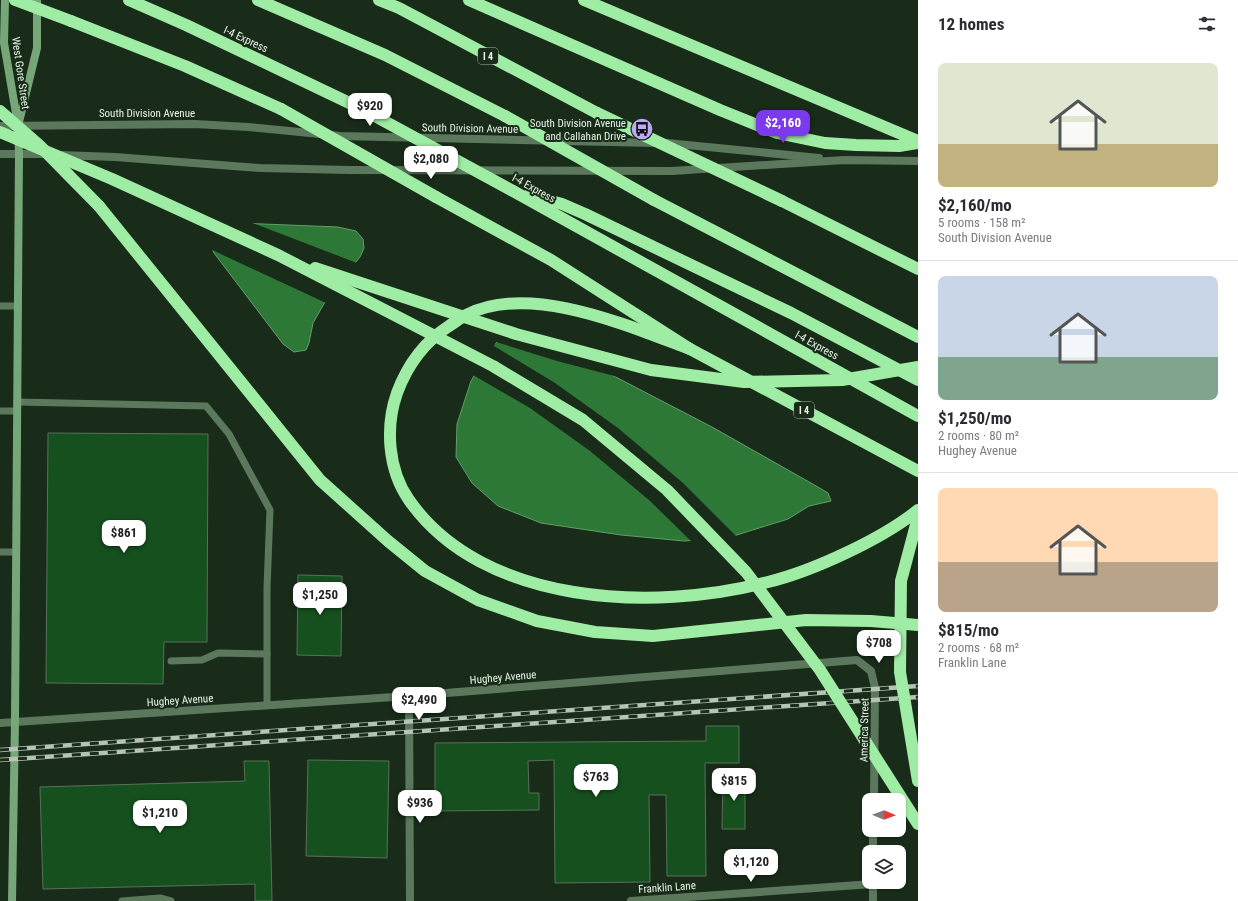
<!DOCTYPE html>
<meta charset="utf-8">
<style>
body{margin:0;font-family:"Roboto Condensed",sans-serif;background:#f2f2f3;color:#2b2b33;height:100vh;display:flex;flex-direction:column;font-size:15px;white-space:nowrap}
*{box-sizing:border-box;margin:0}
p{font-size:13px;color:#7c7c81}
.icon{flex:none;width:22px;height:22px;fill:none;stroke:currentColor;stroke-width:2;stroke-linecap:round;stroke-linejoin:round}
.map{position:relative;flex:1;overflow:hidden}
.panel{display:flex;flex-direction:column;background:#fff;width:320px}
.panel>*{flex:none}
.needle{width:26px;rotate:91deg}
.controls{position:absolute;left:862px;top:793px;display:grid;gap:8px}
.controls a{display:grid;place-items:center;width:44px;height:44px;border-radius:8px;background:#fff;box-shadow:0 1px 3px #0004;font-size:20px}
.price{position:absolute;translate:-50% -34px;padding:0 9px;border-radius:8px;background:#fff;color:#222;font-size:13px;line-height:26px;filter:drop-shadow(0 1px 2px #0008)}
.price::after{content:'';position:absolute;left:50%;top:24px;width:12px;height:9px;margin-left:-6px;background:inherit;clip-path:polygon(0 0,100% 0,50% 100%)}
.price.selected{background:#7c3aed;color:#fff}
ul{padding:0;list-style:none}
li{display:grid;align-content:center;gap:8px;height:212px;padding:0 20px}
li+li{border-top:1px solid #e1e1e2}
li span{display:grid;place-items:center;height:124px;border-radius:8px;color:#555}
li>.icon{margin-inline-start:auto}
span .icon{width:72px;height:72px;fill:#fffc;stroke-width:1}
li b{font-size:17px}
h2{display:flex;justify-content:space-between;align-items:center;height:48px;padding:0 20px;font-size:17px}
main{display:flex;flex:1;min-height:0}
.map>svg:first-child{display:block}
</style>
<main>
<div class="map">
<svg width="918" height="901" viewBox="0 0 918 901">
<rect width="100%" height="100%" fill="#182c19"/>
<!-- water -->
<g fill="#2d7837" stroke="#649d6c">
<polygon points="238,223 338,227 356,231 363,239 364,248 360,257 329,295 313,323 309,343 306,350 294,352 283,344 214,253 209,240"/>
<polygon points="500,340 610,374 712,427 818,487 828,493 831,501 809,506 788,519 727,538 684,541 621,535 541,523 498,506 472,483 456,457 457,424 471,381 492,346"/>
</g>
<!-- pier -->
<g fill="#182c19">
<polygon points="237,221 250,222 357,263 326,303 210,249 207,241 207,230 219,222"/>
<polygon points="500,338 517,339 561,351 622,378 557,361 496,342 494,346 555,383 618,428 683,483 737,537 727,540 693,543 649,500 590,451 530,408 473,375 491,345"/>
</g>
<!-- building -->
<g fill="#16501f" stroke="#5a715b">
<polygon points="48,433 208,434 207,642 164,642 163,684 46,683"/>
<polygon points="298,575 342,576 341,656 297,655"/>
<polygon points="706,726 739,726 739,763 705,763 706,876 667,876 666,795 649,795 650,882 555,883 554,760 528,761 529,793 539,793 539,810 435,811 435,743 706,741"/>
<polygon points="308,760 389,761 387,858 306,856"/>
<polygon points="244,761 269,761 272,901 255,901 255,884 43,889 40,787 245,781"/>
<polygon points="723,775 745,775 745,829 722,829"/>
</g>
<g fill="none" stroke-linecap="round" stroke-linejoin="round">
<!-- service -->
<g stroke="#5b785c" stroke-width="7">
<polyline points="0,306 17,306"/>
<polyline points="17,402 206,406 229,434 270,510 267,588 267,705"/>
<polyline points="0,411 17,411"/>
<polyline points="0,552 16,552"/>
<polyline points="171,661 202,660 218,653 267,654"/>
<polyline points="122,901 160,898 171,901"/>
</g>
<!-- minor -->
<g stroke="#5b785c" stroke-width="8">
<polyline points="409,696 410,901"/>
<polyline points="0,723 409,696 857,660 871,671 875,688 874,800"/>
<polyline points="873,852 873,830"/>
<polyline points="631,901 873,884"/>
<polyline points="873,901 873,882"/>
</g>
<!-- tertiary -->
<g stroke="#5b785c" stroke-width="8">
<polyline points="0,126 195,124 248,127 340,136 656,143"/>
<polyline points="667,143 819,158"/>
<polyline points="0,154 46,154"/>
<polyline points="60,155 115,157 260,168 350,170 672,171 844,160 918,161"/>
</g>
<!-- secondary -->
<g stroke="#77a779" stroke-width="8">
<polyline points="5,0 4,43 18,125 19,153 15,722 12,901"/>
<polyline points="19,122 37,48 37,0"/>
</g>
<!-- motorway -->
<g stroke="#9feca4" stroke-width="12">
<polyline points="129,0 186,25 362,109"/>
<polyline points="258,0 385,55 505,116"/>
<polyline points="379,0 399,8 597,113"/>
<polyline points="469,0 720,110 777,133 825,143 856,145 899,146 918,143"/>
<polyline points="584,0 918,141"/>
<polyline points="71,21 185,66 281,109"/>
<polyline points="513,191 918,416"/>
<polyline points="529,195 562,204 585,214 791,313 918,380"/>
<polyline points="436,197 551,260 690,349 918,471"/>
<polyline points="654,200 918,337"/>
<polyline points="782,201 918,269"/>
<polyline points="99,206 320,480 388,541 425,571 478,600 537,621 595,632 653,636 806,620 871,621 918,625"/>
<path d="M 690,349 C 628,326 530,282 466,315 C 460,318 454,323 449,326 C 424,342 407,366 397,393 C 385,427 388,470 409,500 C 483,606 654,612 768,582 C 813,571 882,539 918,510"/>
</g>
<!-- rail casing -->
<g stroke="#b5c4b6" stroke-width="4.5">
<g id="rail">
<polyline points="0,750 918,686"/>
<polyline points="0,760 918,697"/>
</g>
</g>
<!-- rail -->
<use href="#rail" stroke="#182c19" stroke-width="3" stroke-dasharray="9" stroke-linecap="butt"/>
<!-- motorway-bridge -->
<g stroke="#9feca4" stroke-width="12">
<polyline points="15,0 71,21"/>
<polyline points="281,109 436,197"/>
<polyline points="362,109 513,191"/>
<polyline points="0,111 39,145 99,206"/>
<polyline points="597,113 782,201"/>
<polyline points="505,116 654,200"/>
<polyline points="0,132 112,179 278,255 493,366 583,420 667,490 746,572 820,670 918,824"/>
<polyline points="315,268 516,334 651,370 744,382 842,380 918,367"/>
<polyline points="918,517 901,581 900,672 918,781"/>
</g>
</g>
<!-- icons -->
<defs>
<g id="bus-disc" transform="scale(1.15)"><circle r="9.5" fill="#bda9f5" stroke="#182c19"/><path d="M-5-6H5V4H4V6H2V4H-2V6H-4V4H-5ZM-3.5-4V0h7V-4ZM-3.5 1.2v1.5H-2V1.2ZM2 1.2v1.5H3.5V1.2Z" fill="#111"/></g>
</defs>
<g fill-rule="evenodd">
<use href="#bus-disc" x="642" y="129"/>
</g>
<g text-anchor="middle" stroke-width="4" stroke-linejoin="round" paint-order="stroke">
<!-- shield labels -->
<g fill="#182c19" stroke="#a8b7a8" stroke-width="1">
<rect x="478" y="48" width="20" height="16" rx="3"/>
<rect x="794" y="402" width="20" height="16" rx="3"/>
</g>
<g font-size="10" font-weight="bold" fill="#e6f3e6">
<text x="488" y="60">I 4</text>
<text x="804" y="414">I 4</text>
</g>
<!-- street labels -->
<g font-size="11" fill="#e6f3e6" stroke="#182c19">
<text transform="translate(246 39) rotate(25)" y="4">I-4 Express</text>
<text transform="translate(21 73) rotate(82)" y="4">West Gore Street</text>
<text x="147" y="117">South Division Avenue</text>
<text transform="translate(470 128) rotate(1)" y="4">South Division Avenue</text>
<text transform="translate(534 188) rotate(29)" y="4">I-4 Express</text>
<text transform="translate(817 345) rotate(29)" y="4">I-4 Express</text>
<text transform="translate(503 677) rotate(-5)" y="4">Hughey Avenue</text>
<text transform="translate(180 700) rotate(-4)" y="4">Hughey Avenue</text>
<text transform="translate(864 730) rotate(-89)" y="4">America Street</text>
<text transform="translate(667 887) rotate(-4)" y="4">Franklin Lane</text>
</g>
<!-- poi labels -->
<g font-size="11" fill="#e6f3e6" stroke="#182c19" text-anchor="end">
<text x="626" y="127">South Division Avenue<tspan x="626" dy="13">and Callahan Drive</tspan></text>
</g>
</g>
</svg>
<div class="controls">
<a><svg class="needle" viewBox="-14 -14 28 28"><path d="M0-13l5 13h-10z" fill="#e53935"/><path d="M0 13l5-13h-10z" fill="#7c7c81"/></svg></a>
<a><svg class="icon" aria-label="layers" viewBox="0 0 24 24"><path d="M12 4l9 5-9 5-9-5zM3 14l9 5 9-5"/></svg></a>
</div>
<b class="price" style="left:370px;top:127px">$920</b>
<b class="price selected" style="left:783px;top:144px">$2,160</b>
<b class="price" style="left:431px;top:180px">$2,080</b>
<b class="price" style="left:124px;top:554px">$861</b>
<b class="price" style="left:320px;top:616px">$1,250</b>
<b class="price" style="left:879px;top:664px">$708</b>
<b class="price" style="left:419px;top:721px">$2,490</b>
<b class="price" style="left:596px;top:798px">$763</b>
<b class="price" style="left:734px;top:802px">$815</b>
<b class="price" style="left:420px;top:824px">$936</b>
<b class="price" style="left:160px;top:834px">$1,210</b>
<b class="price" style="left:751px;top:883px">$1,120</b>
</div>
<section class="panel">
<h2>12 homes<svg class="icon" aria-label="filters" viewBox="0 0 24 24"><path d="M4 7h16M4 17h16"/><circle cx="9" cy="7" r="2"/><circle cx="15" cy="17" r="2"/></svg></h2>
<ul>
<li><span style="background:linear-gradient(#dfe7d0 65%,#c2b280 0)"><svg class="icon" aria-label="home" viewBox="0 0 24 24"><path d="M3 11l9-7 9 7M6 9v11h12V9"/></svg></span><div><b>$2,160/mo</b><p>5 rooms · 158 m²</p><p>South Division Avenue</p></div></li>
<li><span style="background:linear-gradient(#c9d6e8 65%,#7fa58c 0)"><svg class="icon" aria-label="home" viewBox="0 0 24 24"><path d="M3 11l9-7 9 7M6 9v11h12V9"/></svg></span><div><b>$1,250/mo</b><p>2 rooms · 80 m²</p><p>Hughey Avenue</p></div></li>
<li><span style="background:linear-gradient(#ffd9b3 60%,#b9a48a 0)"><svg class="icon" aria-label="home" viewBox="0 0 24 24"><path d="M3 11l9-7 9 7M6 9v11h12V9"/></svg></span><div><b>$815/mo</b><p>2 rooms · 68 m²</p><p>Franklin Lane</p></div></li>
</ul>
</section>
</main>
